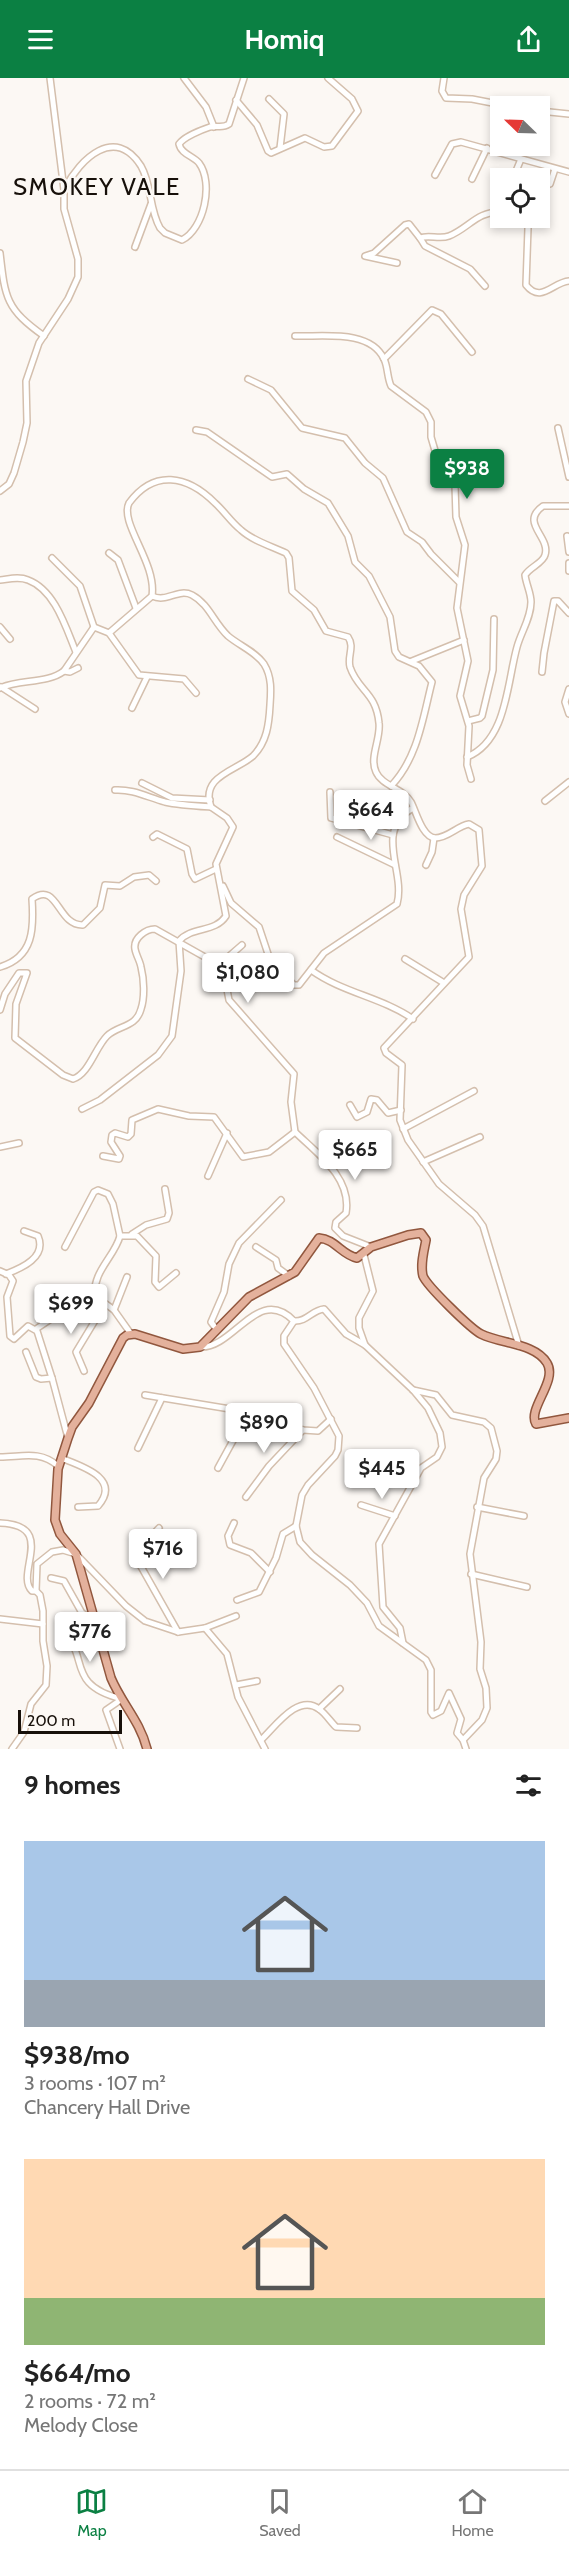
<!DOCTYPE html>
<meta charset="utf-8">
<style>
body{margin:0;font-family:Cabin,sans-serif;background:#f6f6f6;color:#222;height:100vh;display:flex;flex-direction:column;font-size:22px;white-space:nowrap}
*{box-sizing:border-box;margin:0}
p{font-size:20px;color:#767676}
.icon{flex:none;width:33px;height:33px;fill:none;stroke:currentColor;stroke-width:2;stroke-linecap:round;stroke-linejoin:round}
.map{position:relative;height:1671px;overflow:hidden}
.panel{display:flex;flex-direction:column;background:#fff;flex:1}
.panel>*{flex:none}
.needle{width:39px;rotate:293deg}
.fabs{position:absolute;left:490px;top:18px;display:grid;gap:12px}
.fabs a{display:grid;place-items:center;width:60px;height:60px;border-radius:0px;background:#fff;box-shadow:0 3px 9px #0003;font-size:30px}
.scale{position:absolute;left:18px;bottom:15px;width:104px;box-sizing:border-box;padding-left:6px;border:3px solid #17100a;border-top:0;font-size:16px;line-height:21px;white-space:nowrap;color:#17100a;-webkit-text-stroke:4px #fcf8f4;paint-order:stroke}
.price{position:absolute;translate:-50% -51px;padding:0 14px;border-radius:6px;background:#fff;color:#222;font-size:20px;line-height:39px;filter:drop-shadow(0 2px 3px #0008)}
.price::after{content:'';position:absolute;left:50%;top:36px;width:18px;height:14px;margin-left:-9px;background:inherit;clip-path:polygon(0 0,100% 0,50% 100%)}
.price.on{background:#0b8043;color:#fff}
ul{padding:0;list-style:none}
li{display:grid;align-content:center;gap:12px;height:318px;padding:0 24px}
li span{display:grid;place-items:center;height:186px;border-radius:0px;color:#555}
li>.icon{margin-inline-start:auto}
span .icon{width:108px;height:108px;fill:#fffc;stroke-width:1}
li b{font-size:26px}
h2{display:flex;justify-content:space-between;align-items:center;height:72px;padding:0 24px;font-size:26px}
header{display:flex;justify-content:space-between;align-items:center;height:78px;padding:0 24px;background:#0b8043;color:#fff;font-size:27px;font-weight:700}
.dock{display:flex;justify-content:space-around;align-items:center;height:84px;border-top:2px solid #e0e0e0;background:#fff;font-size:16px;color:#767676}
.dock a{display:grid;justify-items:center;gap:3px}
.dock .on{color:#0b8043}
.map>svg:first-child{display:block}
</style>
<header><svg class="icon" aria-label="menu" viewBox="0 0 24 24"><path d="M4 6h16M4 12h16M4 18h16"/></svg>Homiq<svg class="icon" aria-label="share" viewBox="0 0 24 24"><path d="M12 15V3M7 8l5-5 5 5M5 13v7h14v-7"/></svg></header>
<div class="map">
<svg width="569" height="1671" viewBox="0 0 569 1671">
<rect width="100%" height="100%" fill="#fcf8f4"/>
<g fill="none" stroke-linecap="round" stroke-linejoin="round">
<!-- minor casing -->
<g stroke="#d4bfad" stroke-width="8">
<g id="minor">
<polyline points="184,0 206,29 214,49"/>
<polyline points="444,0 442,13 446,20 472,21 508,28"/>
<polyline points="269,21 284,36 280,70"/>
<polyline points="236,22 257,47 268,73 271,75 305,60 324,69 332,68 358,33 352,21 328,0"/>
<polyline points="540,33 569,36"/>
<polyline points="435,97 452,66 461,64 569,94"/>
<polyline points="514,98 521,81"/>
<polyline points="472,101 487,70"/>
<polyline points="550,106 555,91"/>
<path d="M 65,110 C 80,81 115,47 141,88 C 152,107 149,131 160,150 L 165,155 L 182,162 C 204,151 214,105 199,85 C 193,78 181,76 179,66 C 184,59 201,52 210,49 C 217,47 222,51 229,46 L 244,0"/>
<path d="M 522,140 L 526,142 L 528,150 L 526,207 C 541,226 553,204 569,203"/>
<polyline points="420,160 425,168 470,191 485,208"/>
<polyline points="135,169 151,126"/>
<path d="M 0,175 C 5,220 6,231 44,258"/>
<path d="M 397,185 L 365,178 L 374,175 L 405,147 L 409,146 L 420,160 C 429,156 439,162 449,158 C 469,150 477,133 501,134"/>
<path d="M 295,258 C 323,259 370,251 384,281 C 388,289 387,299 391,308 L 426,334 L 431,344 L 431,359 L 436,376 L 455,407 L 456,439 L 465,467 L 457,530 L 468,583 L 460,618 L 469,648 L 467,687 L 471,701"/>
<polyline points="384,281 432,232 441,236 472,274"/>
<polyline points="248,301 271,312 302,350 345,360 365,385 383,400 407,454 422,464 431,476 459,504"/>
<polyline points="558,350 569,399"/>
<path d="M 196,352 L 207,354 L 272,399 L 287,396 L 304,411 L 328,425 L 348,458 L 355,484 L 369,498 L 390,539 L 395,573 L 399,579 L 419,588 L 432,604 C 423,639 418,680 391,708"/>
<polyline points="0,413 9,406 14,395 23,364 27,345 26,303 39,265 68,221 78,199 78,181 64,131 64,112 50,0"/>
<polyline points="567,458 569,474"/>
<polyline points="109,475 118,482 136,530"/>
<polyline points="52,480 80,508 94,549"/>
<polyline points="569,485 569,493"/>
<path d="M 0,502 C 9,501 19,498 28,502 C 55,512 66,550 76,574"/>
<polyline points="0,549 10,561"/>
<path d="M 109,555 L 152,518 C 157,485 119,445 129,425 C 154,391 187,397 215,425 C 224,433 231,444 241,452 C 253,463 271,468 286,475 L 289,480 L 292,513 L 314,532 L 326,553 L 348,559 C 355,569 347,578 350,589 C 358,613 376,614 379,645 C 381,661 369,679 376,694 C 382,708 403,710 411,724 C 416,733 422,759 435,760 C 448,760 457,748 469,746 L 479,752 L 482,788 L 464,817 L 461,831 L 469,879 L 384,970 L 386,975 L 402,987 L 400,1042 L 408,1062 L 439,1106 L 475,1137 L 483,1148 L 519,1268"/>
<polyline points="412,583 464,562"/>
<polyline points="64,593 70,594 78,590"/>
<polyline points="542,594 544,575 554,523 558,523 569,535"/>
<polyline points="1,609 35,631"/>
<path d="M 0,610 C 20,601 47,606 64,593 L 94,549 L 109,555 L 139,597 L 184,601 L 196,615"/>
<polyline points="569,611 565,624 569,636"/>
<polyline points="132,630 147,599"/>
<polyline points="468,643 480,640 482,638 493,592 494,541"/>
<path d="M 467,679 C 507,663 507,604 517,569 C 521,554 531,540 531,524 C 531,515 526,506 525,497 C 530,489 543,485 545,477 C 551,459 519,445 543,428 L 569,428"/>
<polyline points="142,705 172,720 210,722"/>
<path d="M 115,712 C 133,711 147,719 165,724 C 179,727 196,728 211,729"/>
<polyline points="330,714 331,740 393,757"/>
<polyline points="545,723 569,704"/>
<polyline points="153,759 157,756 187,771 192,796 195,801 216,791"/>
<polyline points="337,759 395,787"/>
<polyline points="426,787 432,774 434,760"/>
<path d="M 223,808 L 231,825 L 259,849 L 270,882 L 294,907 L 299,907 L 324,875 L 397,826 C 406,793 373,753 413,730"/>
<polyline points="405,881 444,905"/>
<polyline points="219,887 242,867"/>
<path d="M 0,889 C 34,879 34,850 32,821 C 58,802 57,848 83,847 L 100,830 L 105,807 L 120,808 L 134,799 L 149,797 L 156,803"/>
<path d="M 311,892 C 343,915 381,919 413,941"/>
<path d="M 0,932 L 5,916 L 19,895 L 27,895 L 16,926 L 15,960 L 63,997 L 73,1001 C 89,996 95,970 107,958 C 118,947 136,950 141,931 C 145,919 144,901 141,889 C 140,883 136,877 135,871 C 133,860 146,851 155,851 L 219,887 L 224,896 L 229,922 L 294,996 L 291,1024 L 295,1054 C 318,1076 352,1100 346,1135 L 336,1144 L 335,1150 L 343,1158 L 371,1169"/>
<polyline points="350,1027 357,1039 367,1034 371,1021 377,1022 388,1035 401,1032"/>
<path d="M 82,1031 L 100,1022 L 158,977 L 172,958 L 181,893 L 179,863 C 192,848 215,855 226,838 L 216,786 L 233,749 L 227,740 L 211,729 C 200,698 236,693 253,678 C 267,664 269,646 270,627 C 271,613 272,599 264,586 C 256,574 240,568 228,558 C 214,545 209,526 192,517 C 178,510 167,525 152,518"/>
<polyline points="403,1051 474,1013"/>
<polyline points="0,1069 19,1065"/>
<polyline points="103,1078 119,1081 120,1078 111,1064 112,1057 115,1055 128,1059 131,1056 132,1042 158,1031 189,1038 214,1039 243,1079 269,1074 295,1054"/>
<polyline points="423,1084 480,1059"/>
<polyline points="208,1098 227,1055"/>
<polyline points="132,1156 146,1147 167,1141 169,1135 165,1111"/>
<polyline points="120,1158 137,1158 156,1178 155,1204 159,1209 176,1195"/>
<path d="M 65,1169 L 94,1114 L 98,1112 L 108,1116 L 113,1126 L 120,1158 C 115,1178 92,1194 95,1218 L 114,1232 L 131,1256"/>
<polyline points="256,1169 276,1182 278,1190 289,1198"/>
<polyline points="364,1177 373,1213 359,1240 359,1250 365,1267 413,1312 428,1330 440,1355 442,1369 437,1379 421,1390 379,1466 383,1529 400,1550 403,1565"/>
<polyline points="0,1193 9,1197 13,1203 7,1219 10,1258 14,1261 28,1248 37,1253 52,1300 68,1360"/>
<path d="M 6,1196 C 22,1190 47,1179 38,1158 L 24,1153"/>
<polyline points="114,1232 127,1199"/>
<polyline points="294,1243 284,1258 284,1266 314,1310 339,1358 338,1372 335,1378 308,1407 302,1417 296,1448 300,1464 312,1477 350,1507 367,1525 379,1548 426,1582 431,1592 431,1634 433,1637 441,1633 449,1615 461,1641 457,1655 463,1662"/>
<path d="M 294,1243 C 307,1244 312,1232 324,1231 L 346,1256 L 365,1267"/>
<polyline points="36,1251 57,1237"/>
<polyline points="217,1252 211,1244 224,1214 229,1186 239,1165 281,1122"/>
<path d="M 200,1269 C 234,1271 258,1206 294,1243"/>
<polyline points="26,1274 36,1299 41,1301 52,1300"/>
<polyline points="84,1293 76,1274 105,1226"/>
<polyline points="413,1312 436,1317 452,1337 484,1344 491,1350 497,1373 496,1381 484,1400 470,1476 481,1564 480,1591 486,1610 487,1630 482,1642 463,1662 466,1671"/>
<polyline points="145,1317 230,1331 278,1347 303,1352 318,1353 331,1341"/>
<polyline points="138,1370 162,1320"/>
<path d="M 0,1379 C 22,1379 40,1372 58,1388"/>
<path d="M 61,1380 C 81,1388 122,1400 98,1428 L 78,1429"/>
<polyline points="218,1390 247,1337"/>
<polyline points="246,1419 269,1388 303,1352"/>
<polyline points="361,1427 395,1438"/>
<polyline points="477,1429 524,1438"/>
<path d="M 0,1445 C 58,1447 14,1496 32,1513 L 36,1513 L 37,1486 L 52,1474 L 63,1472 L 76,1476 L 126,1528 L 145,1543 L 178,1554 L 205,1550 L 227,1576 L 238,1619 L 265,1671"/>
<polyline points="234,1445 228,1458 230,1467 251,1475 270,1494"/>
<path d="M 159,1450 C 150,1459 139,1472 139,1485 L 178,1554"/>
<polyline points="471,1496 527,1509"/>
<polyline points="51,1500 64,1503 82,1535 96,1543"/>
<polyline points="237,1522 259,1514 276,1480 283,1456 296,1448"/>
<polyline points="0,1541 43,1546"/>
<polyline points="205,1550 236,1538"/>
<path d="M 62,1557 C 91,1574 63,1607 122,1621"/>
<polyline points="236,1607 257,1603"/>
<polyline points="319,1631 340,1611"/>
<path d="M 261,1662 C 275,1649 298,1615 319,1631 C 325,1635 330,1643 336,1649 L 357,1650"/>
<polyline points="12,1671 24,1654 31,1626 46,1607 47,1588 43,1563 43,1533 40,1517 36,1513"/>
<polyline points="120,1671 106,1632 122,1621"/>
</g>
</g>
<!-- major casing -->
<g stroke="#91573e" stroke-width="10">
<path id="major" d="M 147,1671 C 140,1643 122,1626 111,1600 L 76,1476 L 60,1456 L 55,1442 L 58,1391 L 68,1360 L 72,1349 L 89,1325 L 123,1260 L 127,1257 L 135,1256 L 183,1271 L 200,1269 L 249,1219 L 295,1194 L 319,1160 C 335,1161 342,1177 357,1180 L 371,1169 L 408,1157 L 421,1155 L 426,1162 C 424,1173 420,1186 423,1198 C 427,1208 471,1251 481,1256 C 501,1266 535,1265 547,1285 C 558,1303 527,1331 536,1346 L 569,1340"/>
</g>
<!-- minor -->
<use href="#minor" stroke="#fff" stroke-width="5"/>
<!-- major -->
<use href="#major" stroke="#e4b19c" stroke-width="7"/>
</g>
<g text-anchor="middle" stroke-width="4.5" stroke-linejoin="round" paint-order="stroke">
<!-- neighbourhood labels -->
<g font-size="24" letter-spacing="1.5" fill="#17100a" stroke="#fcf8f4">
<text x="97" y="117">SMOKEY VALE</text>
</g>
</g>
</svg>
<div class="fabs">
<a><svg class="needle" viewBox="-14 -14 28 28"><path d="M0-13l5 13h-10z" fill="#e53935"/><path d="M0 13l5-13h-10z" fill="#767676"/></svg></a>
<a><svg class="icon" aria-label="locate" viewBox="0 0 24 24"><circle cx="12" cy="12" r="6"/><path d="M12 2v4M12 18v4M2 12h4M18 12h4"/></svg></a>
</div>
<div class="scale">200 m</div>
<b class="price on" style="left:467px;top:422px">$938</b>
<b class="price" style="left:371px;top:763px">$664</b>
<b class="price" style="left:248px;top:926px">$1,080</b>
<b class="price" style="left:355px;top:1103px">$665</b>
<b class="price" style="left:71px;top:1257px">$699</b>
<b class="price" style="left:264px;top:1376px">$890</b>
<b class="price" style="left:382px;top:1422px">$445</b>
<b class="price" style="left:163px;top:1502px">$716</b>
<b class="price" style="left:90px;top:1585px">$776</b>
</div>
<section class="panel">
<h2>9 homes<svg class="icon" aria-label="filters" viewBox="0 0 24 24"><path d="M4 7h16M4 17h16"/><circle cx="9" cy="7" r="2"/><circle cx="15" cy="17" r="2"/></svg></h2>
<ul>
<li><span style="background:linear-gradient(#a9c7e8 75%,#9aa5b1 0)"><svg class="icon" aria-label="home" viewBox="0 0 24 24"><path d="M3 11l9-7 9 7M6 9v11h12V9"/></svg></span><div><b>$938/mo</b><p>3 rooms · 107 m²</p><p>Chancery Hall Drive</p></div></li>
<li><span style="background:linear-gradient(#ffd9b3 75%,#8fb573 0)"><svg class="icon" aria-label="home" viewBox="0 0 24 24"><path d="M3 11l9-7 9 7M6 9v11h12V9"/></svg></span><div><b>$664/mo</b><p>2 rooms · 72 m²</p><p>Melody Close</p></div></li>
</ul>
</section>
<nav class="dock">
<a class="on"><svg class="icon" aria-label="map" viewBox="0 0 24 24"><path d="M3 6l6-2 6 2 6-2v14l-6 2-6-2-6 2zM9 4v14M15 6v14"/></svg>Map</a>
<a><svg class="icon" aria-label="saved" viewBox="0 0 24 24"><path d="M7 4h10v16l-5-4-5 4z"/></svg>Saved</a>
<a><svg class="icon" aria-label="home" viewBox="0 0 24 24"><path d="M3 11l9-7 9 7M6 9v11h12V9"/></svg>Home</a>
</nav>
